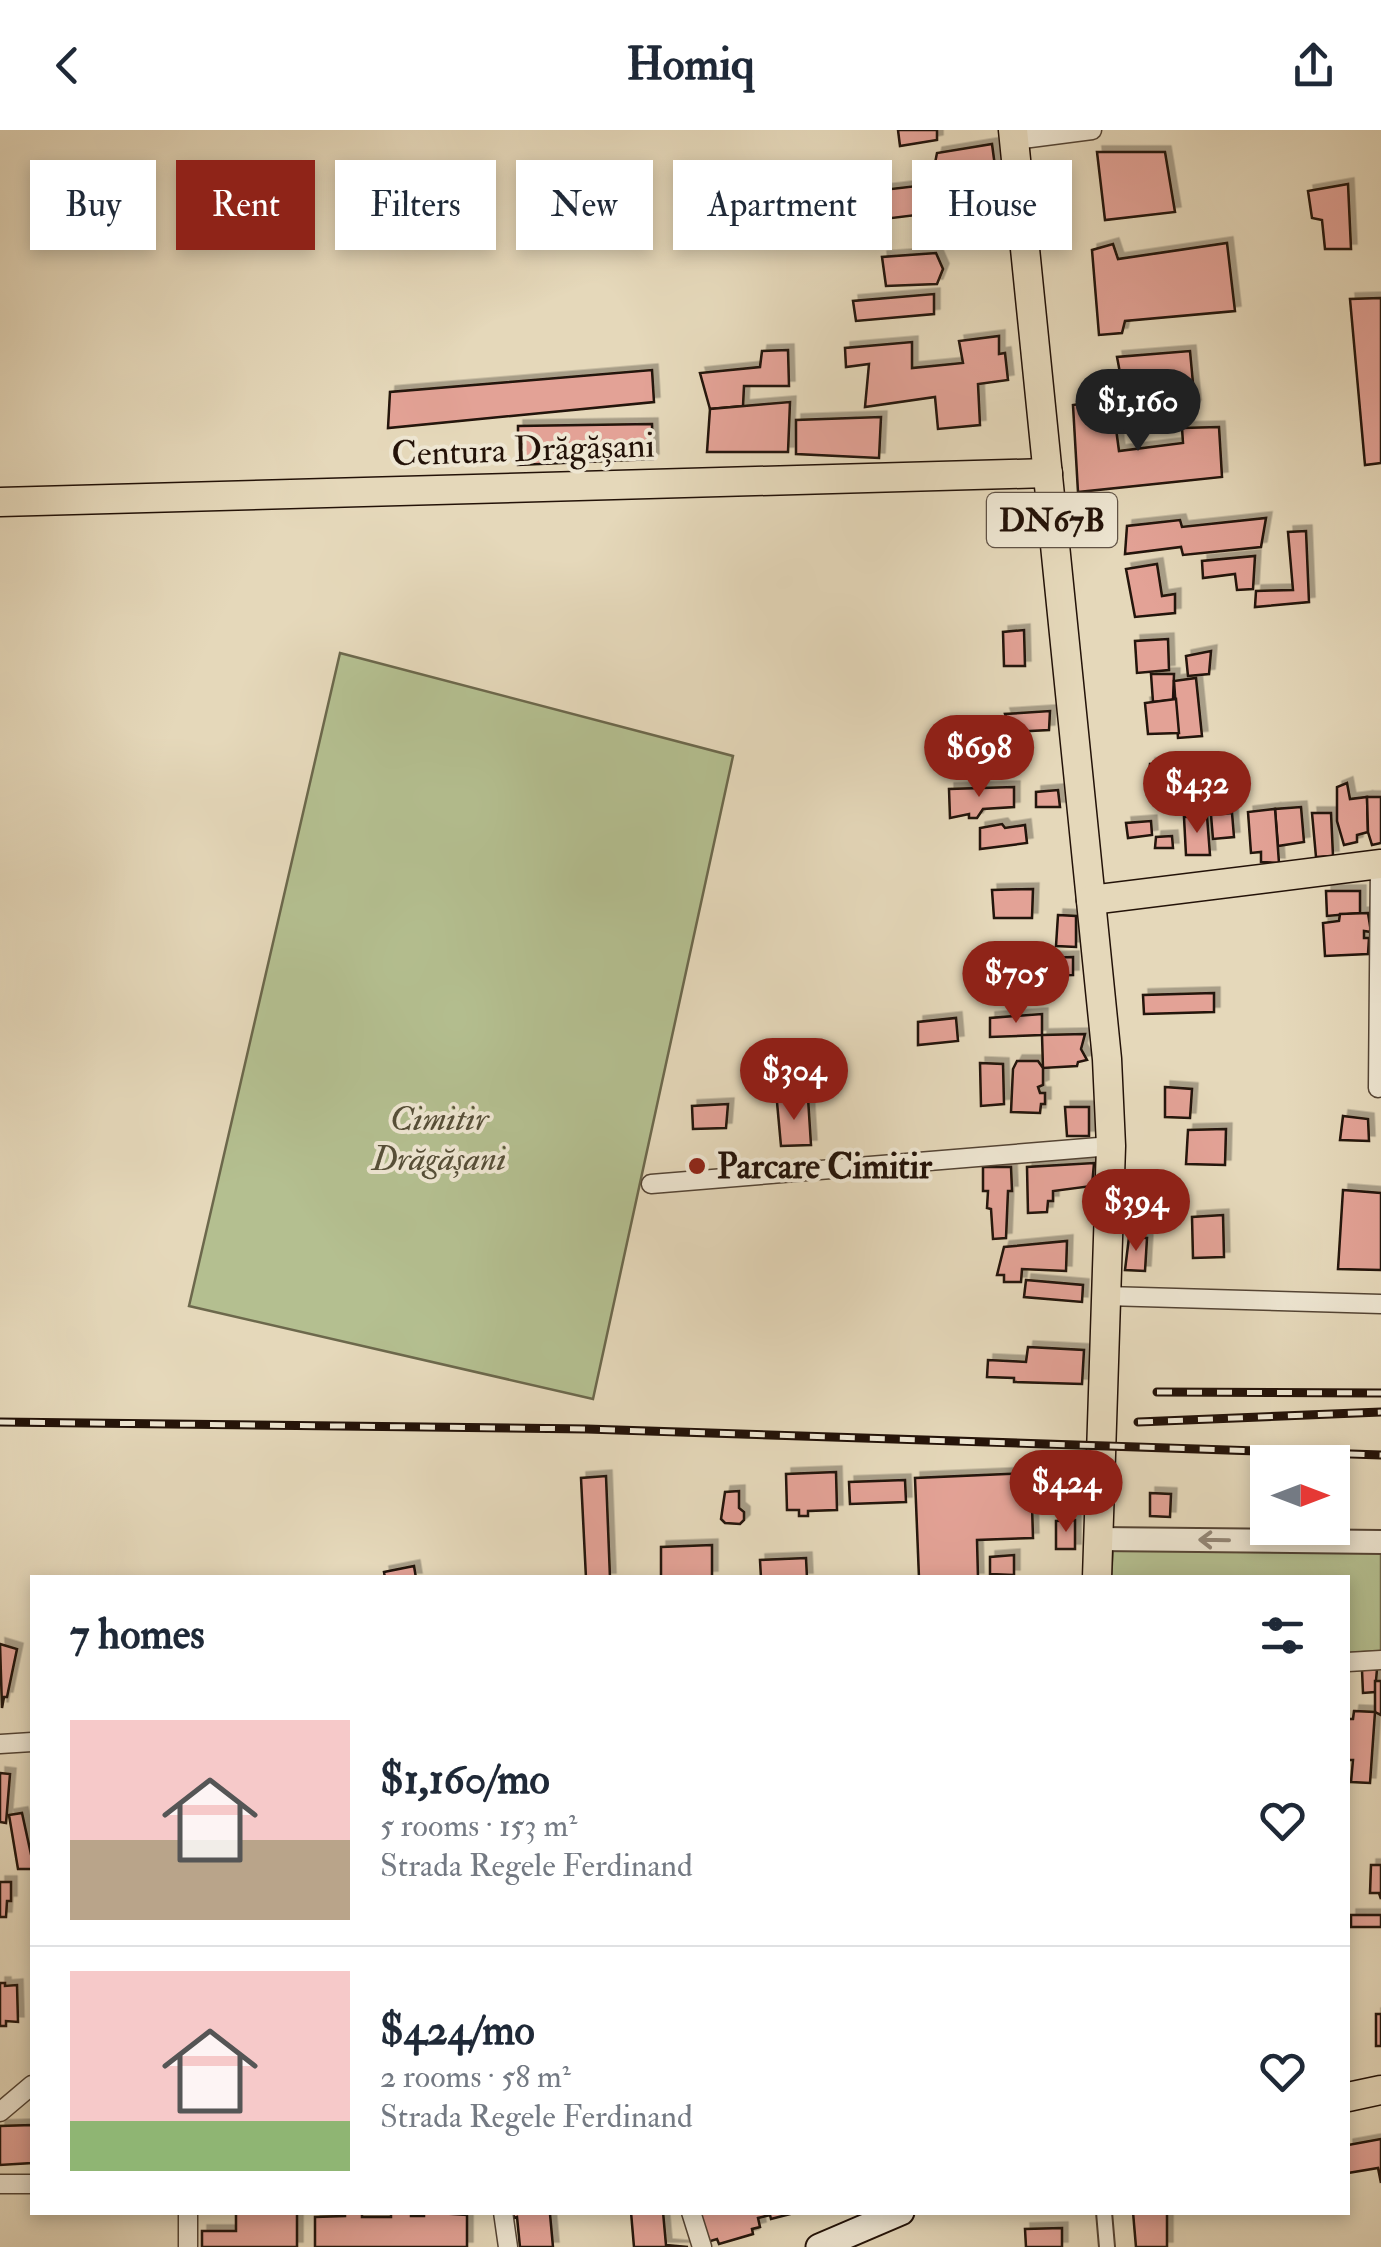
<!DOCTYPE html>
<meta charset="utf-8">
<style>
body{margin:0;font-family:"IM FELL Double Pica",serif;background:#f2f2f3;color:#1f2937;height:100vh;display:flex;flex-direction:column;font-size:38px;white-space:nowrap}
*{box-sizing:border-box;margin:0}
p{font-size:32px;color:#747a83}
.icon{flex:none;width:55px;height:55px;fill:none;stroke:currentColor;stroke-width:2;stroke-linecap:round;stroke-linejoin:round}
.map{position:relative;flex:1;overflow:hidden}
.drawer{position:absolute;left:30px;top:1445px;width:1320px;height:640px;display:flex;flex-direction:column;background:#fff;border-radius:0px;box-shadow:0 5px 15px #0003}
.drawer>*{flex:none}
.top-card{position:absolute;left:30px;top:30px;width:1322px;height:90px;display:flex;gap:20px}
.needle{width:65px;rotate:90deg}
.controls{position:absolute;left:1250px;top:1315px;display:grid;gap:20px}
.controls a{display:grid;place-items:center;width:100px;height:100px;border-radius:0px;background:#fff;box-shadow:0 5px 15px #0003;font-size:50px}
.price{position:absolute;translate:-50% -85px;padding:0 22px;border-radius:35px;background:#8f2418;color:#fff;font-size:32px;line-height:65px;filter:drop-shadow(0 2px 5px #0008)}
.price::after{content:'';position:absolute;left:50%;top:60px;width:30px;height:22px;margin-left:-15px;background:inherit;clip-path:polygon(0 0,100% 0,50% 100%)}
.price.on{background:#222;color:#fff}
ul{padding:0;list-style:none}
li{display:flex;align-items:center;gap:30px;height:250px;padding:0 40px}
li+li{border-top:2px solid #e0e1e3}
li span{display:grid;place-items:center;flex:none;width:280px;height:200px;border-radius:0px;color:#555}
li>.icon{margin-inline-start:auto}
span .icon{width:120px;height:120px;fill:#fffc;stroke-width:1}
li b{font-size:42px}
h2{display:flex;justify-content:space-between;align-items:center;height:120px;padding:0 40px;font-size:42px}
.chip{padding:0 35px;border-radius:0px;background:#fff;box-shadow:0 5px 15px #0003;font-size:35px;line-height:90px}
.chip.on{background:#8f2418;color:#fff}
header{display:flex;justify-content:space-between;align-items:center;height:130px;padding:0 40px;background:#fff;font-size:45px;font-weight:700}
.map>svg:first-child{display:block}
</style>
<header><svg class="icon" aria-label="back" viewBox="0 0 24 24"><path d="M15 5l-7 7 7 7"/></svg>Homiq<svg class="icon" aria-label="share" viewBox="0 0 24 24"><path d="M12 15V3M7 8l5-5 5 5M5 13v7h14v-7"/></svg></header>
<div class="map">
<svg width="1381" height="2117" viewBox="0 0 1381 2117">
<defs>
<filter id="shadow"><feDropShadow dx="5.5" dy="-5.5" stdDeviation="0" flood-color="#0004"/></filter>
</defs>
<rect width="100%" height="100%" fill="#e5d8ba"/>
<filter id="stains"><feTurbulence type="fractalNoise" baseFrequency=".002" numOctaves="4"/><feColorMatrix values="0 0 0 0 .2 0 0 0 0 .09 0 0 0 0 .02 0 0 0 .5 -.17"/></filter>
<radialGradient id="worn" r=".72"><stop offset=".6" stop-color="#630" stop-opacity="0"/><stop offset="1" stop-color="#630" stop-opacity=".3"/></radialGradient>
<!-- green -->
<g fill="#b4bf90" stroke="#6c684c" stroke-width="2.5">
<polygon points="340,523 733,626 593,1269 189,1176"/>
<polygon points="1113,1418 1381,1422 1381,1521 1348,1523 1348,1448 1111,1448"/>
</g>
<!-- building -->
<g fill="#e3a296" stroke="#231208" stroke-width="2.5" filter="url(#shadow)">
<polygon points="898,0 937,0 937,10 900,16"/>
<polygon points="992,14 996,44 968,50 965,40 934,38 937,23"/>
<polygon points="1097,22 1165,22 1175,82 1105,90"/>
<polygon points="934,54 941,82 884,89 874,61"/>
<polygon points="1348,54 1351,119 1325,119 1322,90 1312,88 1308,61"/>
<polygon points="1227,113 1235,181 1125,191 1122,203 1099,205 1092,120 1113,114 1118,129"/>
<polygon points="936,123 943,139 937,154 886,156 882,127"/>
<polygon points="934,164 934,184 856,191 853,171"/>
<polygon points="1381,168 1381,333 1365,335 1350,169"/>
<polygon points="999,206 999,224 1005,223 1008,250 978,254 980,295 938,299 935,267 865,277 869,234 846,237 845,218 912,212 912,238 963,233 959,211"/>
<polygon points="788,220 789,256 744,256 743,276 710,279 700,243 760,237 762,221"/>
<polygon points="1190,221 1195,275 1127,280 1117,227"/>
<polygon points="652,240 654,272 388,298 390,262"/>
<polygon points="1112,269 1119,321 1183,313 1182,298 1219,297 1222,347 1078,362 1073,275"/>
<polygon points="790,272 788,322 707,322 710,279"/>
<polygon points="881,287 879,328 796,324 796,290"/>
<polygon points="652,294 653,329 518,335 518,296"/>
<polygon points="1266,388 1261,417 1183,425 1181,417 1125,424 1127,396 1180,390 1182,397"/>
<polygon points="1306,401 1309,472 1255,477 1256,461 1293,460 1288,402"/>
<polygon points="1255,426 1253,459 1237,460 1235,444 1203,448 1202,431"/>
<polygon points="1157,434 1162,466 1175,464 1175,483 1135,487 1126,439"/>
<polygon points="1024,500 1025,536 1004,536 1003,502"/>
<polygon points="1168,509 1169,540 1137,543 1135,511"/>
<polygon points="1211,521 1209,544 1188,546 1186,526"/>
<polygon points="1151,544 1174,544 1173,570 1153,572"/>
<polygon points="1196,548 1202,606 1178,608 1174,551"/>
<polygon points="1176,569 1179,603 1148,604 1145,573"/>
<polygon points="1050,581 1049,600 1011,602 1005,584"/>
<polygon points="1189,632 1192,667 1159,666 1157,644 1149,646 1150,634"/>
<polygon points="1347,653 1350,669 1367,667 1368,702 1357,705 1357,712 1344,715 1337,691 1337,657"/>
<polygon points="1014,657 1014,677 983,679 977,688 969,688 969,684 950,688 949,659"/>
<polygon points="1058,660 1060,677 1036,677 1036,662"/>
<polygon points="1367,667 1381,667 1381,713 1372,715 1368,702"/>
<polygon points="1301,677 1304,712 1278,716 1275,679"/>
<polygon points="1275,679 1279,733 1261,732 1261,722 1251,723 1248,682"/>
<polygon points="1232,683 1234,707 1213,709 1211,685"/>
<polygon points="1312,683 1331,683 1333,726 1316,727"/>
<polygon points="1207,686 1210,725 1186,725 1184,687"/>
<polygon points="1151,691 1152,705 1128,708 1126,693"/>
<polygon points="1002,694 1005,698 1025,695 1027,713 980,719 980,698"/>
<polygon points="1172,706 1173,718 1155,718 1156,707"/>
<polygon points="1033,759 1032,788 994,788 992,760"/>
<polygon points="1326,761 1360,761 1360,783 1327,786"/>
<polygon points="1368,783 1371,802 1364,801 1364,808 1369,808 1368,824 1325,826 1323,793 1339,791 1340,784"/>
<polygon points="1058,785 1076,786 1076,817 1056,816"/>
<polygon points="1073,827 1073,845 1019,846 1019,829"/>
<polygon points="1047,845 1048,864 1008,865 1008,846"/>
<polygon points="1214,863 1214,882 1144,884 1143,865"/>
<polygon points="1042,884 1042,905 990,907 990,888"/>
<polygon points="956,888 958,911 918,915 918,892"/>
<polygon points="1085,904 1081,919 1087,930 1078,932 1077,936 1043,938 1042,905"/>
<polygon points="1017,931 1038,931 1043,938 1043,955 1038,957 1040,963 1045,963 1045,974 1041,974 1040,983 1011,982 1013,939"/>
<polygon points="980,933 1003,934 1004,974 981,976"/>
<polygon points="1165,957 1192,959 1190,988 1165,987"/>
<polygon points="808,968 811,1015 781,1016 777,972"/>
<polygon points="728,974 726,998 693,999 692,976"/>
<polygon points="1065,977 1089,977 1089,1006 1067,1006"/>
<polygon points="1343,986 1368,989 1369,1011 1340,1010"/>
<polygon points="1226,999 1225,1035 1186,1034 1188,1000"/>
<polygon points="1094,1033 1092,1056 1053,1061 1053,1071 1048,1071 1047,1082 1028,1083 1027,1037"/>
<polygon points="983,1037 1011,1037 1012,1061 1008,1061 1006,1108 993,1109 991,1079 987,1078 988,1061 983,1061"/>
<polygon points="1343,1060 1381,1063 1381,1140 1338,1139"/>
<polygon points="1223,1085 1224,1127 1193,1128 1192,1087"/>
<polygon points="1129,1107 1147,1108 1145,1141 1125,1140"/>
<polygon points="1067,1111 1066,1141 1022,1139 1021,1152 1004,1152 1004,1145 997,1145 1004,1117"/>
<polygon points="1026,1150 1083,1155 1082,1172 1024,1167"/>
<polygon points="1028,1217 1084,1220 1082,1254 1014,1252 1014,1248 987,1247 988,1230 1026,1232"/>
<polygon points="836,1342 837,1380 808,1381 808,1386 799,1386 799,1380 787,1380 786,1344"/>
<polygon points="1031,1343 1033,1408 977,1410 978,1448 919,1448 915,1348"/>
<polygon points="606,1346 610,1448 586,1448 581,1348"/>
<polygon points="905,1350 906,1372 850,1374 849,1352"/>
<polygon points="739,1361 739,1378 744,1382 744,1390 740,1394 725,1393 721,1389 725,1362"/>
<polygon points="1150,1363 1171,1364 1170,1387 1150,1386"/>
<polygon points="1075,1390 1075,1419 1056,1419 1056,1391"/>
<polygon points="712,1415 712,1446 661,1448 661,1417"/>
<polygon points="1014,1425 1014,1445 990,1444 990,1427"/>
<polygon points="806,1428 807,1448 761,1448 760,1430"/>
<polygon points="414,1436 416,1448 385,1448 384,1442"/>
<polygon points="0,1514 17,1519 7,1567 4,1567 2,1578"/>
<polygon points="1377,1539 1375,1562 1363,1563 1362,1540"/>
<polygon points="1375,1551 1381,1551 1381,1585 1375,1582"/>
<polygon points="1354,1581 1375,1582 1370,1653 1351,1652 1353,1630 1348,1630 1348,1593 1349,1589 1353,1589"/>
<polygon points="0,1643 10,1644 6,1693 0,1692"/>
<polygon points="22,1683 32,1729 32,1739 18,1739 9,1685"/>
<polygon points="1371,1735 1381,1735 1381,1769 1379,1763 1370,1763"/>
<polygon points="0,1752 11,1752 11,1771 7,1771 6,1787 0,1787"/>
<rect x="1351" y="1785" width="30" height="12"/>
<polygon points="0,1853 5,1853 5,1856 17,1855 18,1892 6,1891 6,1896 0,1896"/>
<rect x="1376" y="1884" width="5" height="32"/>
<polygon points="32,1995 32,2033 0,2035 0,1996"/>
<polygon points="1381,2009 1381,2053 1378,2038 1348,2043 1348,2015"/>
<polygon points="236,2082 297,2082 297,2117 202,2117 202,2101 236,2101"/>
<polygon points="345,2082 362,2082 362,2087 391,2087 391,2082 411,2082 411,2086 424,2086 424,2082 467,2085 467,2117 315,2117 315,2087 345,2086"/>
<polygon points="513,2082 555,2082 550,2084 553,2117 520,2117 517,2087 514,2088"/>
<polygon points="631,2082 663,2082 666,2115 688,2117 634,2117"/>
<polygon points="696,2082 798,2082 771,2089 770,2085 758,2088 760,2097 752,2099 753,2104 719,2114 717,2109 704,2113"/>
<polygon points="1133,2082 1167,2082 1167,2117 1136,2117"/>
<polygon points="1062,2098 1062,2117 1026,2117 1025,2099"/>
</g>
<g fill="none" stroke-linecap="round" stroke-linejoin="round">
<!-- pedestrian casing -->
<g stroke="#544434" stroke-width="18">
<polyline id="pedestrian" points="1104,2082 1107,2117"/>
</g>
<!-- minor casing -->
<g stroke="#544434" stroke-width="21">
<g id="minor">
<polyline points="1015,10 1092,0"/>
<polyline points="1378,958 1380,734"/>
<polyline points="651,1054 1111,1016"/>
<polyline points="1106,1166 1381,1174"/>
<polyline points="1348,1532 1381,1530"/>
<polyline points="0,1614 32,1612"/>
<polyline points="0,1982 32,1955"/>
<polyline points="0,2054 32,2054"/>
<polyline points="503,2082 508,2117"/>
<polyline points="691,2082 702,2117"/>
<polyline points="188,2117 188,2082"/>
</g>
</g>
<!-- tertiary casing -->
<g stroke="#544434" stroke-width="26">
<polyline id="tertiary" points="1098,1409 1381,1412"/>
</g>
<!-- secondary casing -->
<g stroke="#231208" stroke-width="29">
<polyline id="secondary" points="819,2117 901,2082"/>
</g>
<!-- primary casing -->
<g stroke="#231208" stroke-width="31">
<g id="primary">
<polyline points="1013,0 1107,929 1111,1016 1097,1448"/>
<polyline points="0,372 1048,343"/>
<polyline points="1091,770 1381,734"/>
<polyline points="1348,1967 1381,1960"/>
</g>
</g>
<!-- pedestrian -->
<use href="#pedestrian" stroke="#eee6d2" stroke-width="14"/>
<!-- minor -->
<use href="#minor" stroke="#eee6d2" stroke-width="18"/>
<!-- tertiary -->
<use href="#tertiary" stroke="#eee6d2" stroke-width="22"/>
<!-- secondary -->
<use href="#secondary" stroke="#eee6d2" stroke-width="25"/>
<!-- primary -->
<use href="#primary" stroke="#e5d8ba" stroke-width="28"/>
<!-- rail casing -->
<g stroke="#231208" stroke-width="9">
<g id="rail">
<polyline points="1157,1262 1381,1263"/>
<polyline points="0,1292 587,1299 1381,1325"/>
<polyline points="1138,1292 1381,1282"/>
</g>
</g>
<!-- rail -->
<use href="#rail" stroke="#eee6d2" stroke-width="5" stroke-dasharray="15" stroke-linecap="butt"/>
</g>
<!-- one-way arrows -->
<defs><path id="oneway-shaft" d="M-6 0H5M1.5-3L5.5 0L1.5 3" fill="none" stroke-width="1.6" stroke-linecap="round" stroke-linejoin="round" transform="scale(2.5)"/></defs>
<use stroke="#938777" href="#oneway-shaft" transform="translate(1214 1410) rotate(-179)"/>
<!-- markers -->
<circle fill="#8f2418" stroke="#eee6d2" stroke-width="4" cx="697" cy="1036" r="10"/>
<g text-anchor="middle" stroke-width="8" stroke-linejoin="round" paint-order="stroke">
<!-- shield labels -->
<rect fill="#eee6d2" stroke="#605245" stroke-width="2.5" x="987" y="363" width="130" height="54" rx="8"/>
<g font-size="32" font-weight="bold" fill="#231208">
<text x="1052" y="401">DN67B</text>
</g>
<!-- street labels -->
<g font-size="35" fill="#231208" stroke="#eee6d2">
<text transform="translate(523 319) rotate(-2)" y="12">Centura Drăgășani</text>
</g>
<!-- park labels -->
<g font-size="35" font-style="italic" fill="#564f38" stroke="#eee6d2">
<text x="439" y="1000">Cimitir<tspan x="439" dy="40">Drăgășani</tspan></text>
</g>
<!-- poi labels -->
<g font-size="35" font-weight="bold" fill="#231208" stroke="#eee6d2" text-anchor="start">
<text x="717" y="1048">Parcare Cimitir</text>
</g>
</g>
<rect width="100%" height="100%" filter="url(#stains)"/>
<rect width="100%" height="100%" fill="url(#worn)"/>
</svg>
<div class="controls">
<a><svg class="needle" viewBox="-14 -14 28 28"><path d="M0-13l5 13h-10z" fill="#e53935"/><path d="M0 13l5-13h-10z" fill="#747a83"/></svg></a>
</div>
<b class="price on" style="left:1138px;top:324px">$1,160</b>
<b class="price" style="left:979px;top:670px">$698</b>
<b class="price" style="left:1197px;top:706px">$432</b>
<b class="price" style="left:1016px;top:896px">$705</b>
<b class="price" style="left:794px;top:993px">$304</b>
<b class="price" style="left:1136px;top:1124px">$394</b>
<b class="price" style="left:1066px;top:1405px">$424</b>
<div class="top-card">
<a class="chip">Buy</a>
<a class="chip on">Rent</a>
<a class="chip">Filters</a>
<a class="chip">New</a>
<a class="chip">Apartment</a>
<a class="chip">House</a>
</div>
<section class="drawer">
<h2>7 homes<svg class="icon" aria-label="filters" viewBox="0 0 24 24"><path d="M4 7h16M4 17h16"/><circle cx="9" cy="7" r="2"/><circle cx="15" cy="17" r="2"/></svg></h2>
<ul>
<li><span style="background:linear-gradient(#f6c9c9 60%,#b9a48a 0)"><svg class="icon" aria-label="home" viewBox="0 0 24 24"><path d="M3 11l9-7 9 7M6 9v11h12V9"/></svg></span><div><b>$1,160/mo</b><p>5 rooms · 153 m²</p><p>Strada Regele Ferdinand</p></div><svg class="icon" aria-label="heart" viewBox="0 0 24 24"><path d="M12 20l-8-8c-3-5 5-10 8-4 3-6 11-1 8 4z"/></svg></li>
<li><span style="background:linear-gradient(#f6c9c9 75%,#8fb573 0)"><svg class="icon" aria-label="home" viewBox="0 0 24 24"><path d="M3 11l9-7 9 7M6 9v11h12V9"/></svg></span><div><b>$424/mo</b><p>2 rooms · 58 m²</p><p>Strada Regele Ferdinand</p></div><svg class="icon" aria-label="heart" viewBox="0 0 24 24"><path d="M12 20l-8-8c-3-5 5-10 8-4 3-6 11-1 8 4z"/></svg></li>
</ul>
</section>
</div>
